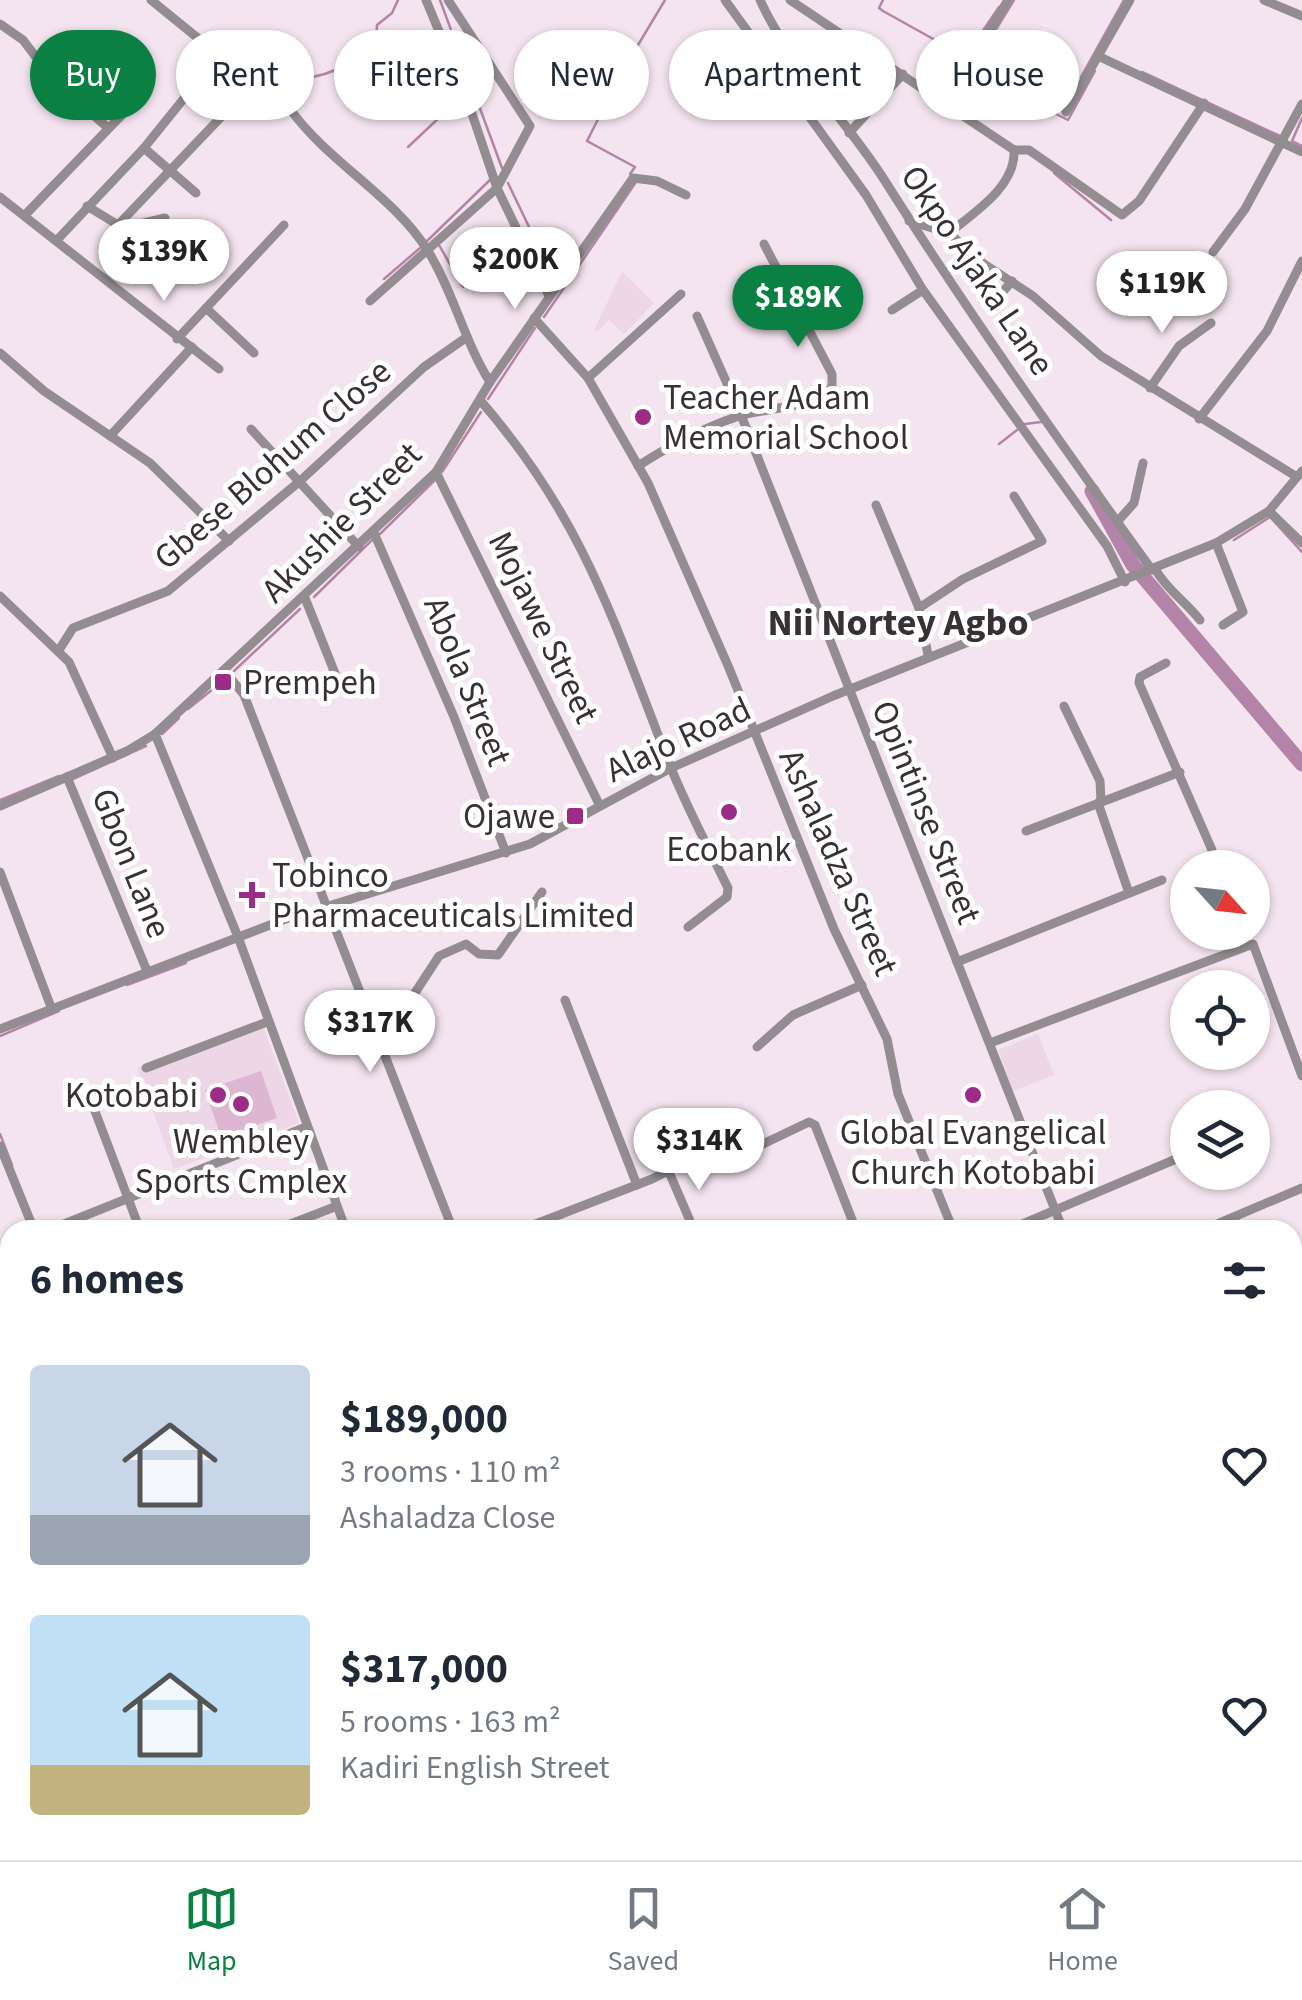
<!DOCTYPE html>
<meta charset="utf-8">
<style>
body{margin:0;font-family:"Source Sans 3",sans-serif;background:#f6f6f7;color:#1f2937;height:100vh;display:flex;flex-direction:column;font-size:38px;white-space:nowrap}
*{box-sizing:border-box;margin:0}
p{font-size:32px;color:#747a83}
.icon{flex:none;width:55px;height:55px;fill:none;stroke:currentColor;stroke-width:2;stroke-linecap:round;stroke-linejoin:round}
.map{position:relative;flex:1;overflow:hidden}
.panel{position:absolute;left:0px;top:1220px;width:1302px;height:640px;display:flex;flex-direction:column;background:#fff;border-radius:30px 30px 0 0;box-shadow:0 2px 8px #0004}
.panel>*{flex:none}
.banner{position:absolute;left:30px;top:30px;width:1242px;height:90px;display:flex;gap:20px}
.needle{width:65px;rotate:117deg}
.controls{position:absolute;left:1170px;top:850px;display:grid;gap:20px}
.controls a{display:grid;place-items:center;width:100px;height:100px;border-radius:50%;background:#fff;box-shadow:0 2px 8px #0004;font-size:50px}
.price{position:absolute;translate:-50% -85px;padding:0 22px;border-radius:35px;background:#fff;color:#222;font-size:32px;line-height:65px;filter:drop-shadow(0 2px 5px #0008)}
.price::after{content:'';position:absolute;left:50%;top:60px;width:30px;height:22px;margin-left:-15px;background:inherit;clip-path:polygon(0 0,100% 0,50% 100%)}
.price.current{background:#0b8043;color:#fff}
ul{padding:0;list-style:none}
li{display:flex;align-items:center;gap:30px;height:250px;padding:0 30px}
li span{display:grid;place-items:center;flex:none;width:280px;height:200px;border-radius:10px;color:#555}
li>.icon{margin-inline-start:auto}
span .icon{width:120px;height:120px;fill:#fffc;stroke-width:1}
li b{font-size:42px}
h2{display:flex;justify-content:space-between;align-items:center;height:120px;padding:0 30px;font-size:42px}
.pill{padding:0 35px;border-radius:45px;background:#fff;box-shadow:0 2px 8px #0004;font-size:35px;line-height:90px}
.pill.current{background:#0b8043;color:#fff}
.menu{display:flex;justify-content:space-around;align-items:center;height:140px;border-top:2px solid #e0e1e3;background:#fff;font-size:28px;color:#747a83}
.menu a{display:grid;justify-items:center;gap:5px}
.menu .current{color:#0b8043}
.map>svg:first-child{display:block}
</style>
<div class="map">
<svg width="1302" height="1860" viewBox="0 0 1302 1860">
<rect width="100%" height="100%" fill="#f4e4ef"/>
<!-- built -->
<g fill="#edd6e6">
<polygon points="622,272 654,303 624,334 609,320 597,332 594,330"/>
<polygon points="261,1021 299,1123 174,1169 137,1068"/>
<polygon points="1038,1034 1054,1075 1013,1091 998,1050"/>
</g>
<!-- green -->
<polygon fill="#ddb6d2" points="261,1071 277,1118 221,1137 205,1090"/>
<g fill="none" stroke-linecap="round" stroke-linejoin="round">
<!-- stream -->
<g stroke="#b384a7" stroke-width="2.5">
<polyline points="440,0 502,168"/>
<polyline points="883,0 879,8 883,11 962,55"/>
<polyline points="992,36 1014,0"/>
<polyline points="572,68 583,48 623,70 665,0"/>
<polyline points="623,70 587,141 635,167 630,174"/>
<polyline points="1142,72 1280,136"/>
<polyline points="1081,77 1124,0"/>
<path d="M 285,80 C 324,79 350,68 376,39 L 377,25 L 392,13 L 398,0"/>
<polyline points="963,90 980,55"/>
<polyline points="942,91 999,7"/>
<polyline points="1024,98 1068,120 1095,71"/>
<polyline points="1302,118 1292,141 1302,146"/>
<polyline points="408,147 442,115 459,88"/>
<polyline points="1054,173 1111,220"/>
<polyline points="508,183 554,279"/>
<polyline points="426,242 492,178"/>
<polyline points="439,245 463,287"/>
<polyline points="384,279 420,248"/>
<polyline points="544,317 636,182"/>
<polyline points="488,399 535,328"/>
<polyline points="1025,424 1041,422"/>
<polyline points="999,444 1017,430"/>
<polyline points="442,472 481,412"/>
<polyline points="380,534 435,480"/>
<polyline points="1234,540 1270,517 1302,552"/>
<polyline points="314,597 372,540"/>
<polyline points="234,671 300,609"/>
<polyline points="188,709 223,681"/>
<polyline points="162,734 179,718"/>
<polyline points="73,779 146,746"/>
<polyline points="0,800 59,776"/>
<polyline points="127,985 186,963"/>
<polyline points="0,1036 59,1011"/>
<polyline points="0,1134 12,1165"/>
</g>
<!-- river -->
<polyline stroke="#b384a7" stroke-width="15" points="1092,491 1133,565 1302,764"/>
<!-- minor -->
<g stroke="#938c91" stroke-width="9">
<polyline points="151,0 199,39"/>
<polyline points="426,0 466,96 497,188 549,296"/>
<polyline points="725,0 866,195 923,290 1107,546 1125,582"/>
<path d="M 760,0 C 789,64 848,122 885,181 C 969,314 1060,443 1152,570"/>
<polyline points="790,0 1014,150"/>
<polyline points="1264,0 1302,16"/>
<polyline points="0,24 23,40 55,82 107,127"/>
<polyline points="1098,56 1302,152"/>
<polyline points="386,85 411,61 446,47"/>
<polyline points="947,101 1008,0"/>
<polyline points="1066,112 1130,0"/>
<polyline points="849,133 903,74"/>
<polyline points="144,148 196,193"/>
<polyline points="1014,150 1029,150 1122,215 1139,201 1204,103"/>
<polyline points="0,197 219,369"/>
<polyline points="87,206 123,228 165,218"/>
<polyline points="25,215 144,92"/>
<polyline points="909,221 949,233 984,264 1033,296 1101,356 1297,477"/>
<path d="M 117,226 L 264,72 C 278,82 280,96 290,109 C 328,162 395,197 428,251 C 454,293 464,341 490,382"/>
<path d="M 949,233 C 975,212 1016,186 1014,150"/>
<polyline points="57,240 144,148 198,81 229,53"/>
<polyline points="1213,252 1245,209 1302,104"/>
<polyline points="370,301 497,188 530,126 448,0"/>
<polyline points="995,301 1012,281"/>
<polyline points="206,308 254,353"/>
<polyline points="892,310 923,290"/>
<polyline points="697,316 741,415 1063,1230"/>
<polyline points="534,318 588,378 648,483 729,668 834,929 887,1039 898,1094 953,1230"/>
<polyline points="177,339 284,225"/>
<polyline points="0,353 44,391 150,463 229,541"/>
<polyline points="588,378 681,294"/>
<polyline points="1150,388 1179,346 1211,323"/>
<path d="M 480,400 C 584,520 613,620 669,763 C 686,806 708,847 728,888 L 727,897 L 688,927"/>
<polyline points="1199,419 1267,331 1302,261"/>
<polyline points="251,429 359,547"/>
<polyline points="110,436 192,347"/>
<path d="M 638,466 C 669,446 701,429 736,417 C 765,407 809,410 832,387 L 832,374 L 764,244"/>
<polyline points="436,472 600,806"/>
<polyline points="876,505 919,608 928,655"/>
<polyline points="1269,511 1302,543"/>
<polyline points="1117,522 1134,503 1143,463"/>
<polyline points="374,533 454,717 506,853"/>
<polyline points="1216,543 1243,612 1223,625"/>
<path d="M 1155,569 C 1167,590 1185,601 1200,620"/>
<polyline points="0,596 69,662 113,758"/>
<polyline points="305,598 340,686"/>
<polyline points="919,608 963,579 1042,541 1014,496"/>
<polyline points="59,650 73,628 168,591 300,481 424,367 467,337"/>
<polyline points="1166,663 1140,677 1139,683 1212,850"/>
<polyline points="225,671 244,695 453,1230"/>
<polyline points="1064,706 1100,781 1101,802"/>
<polyline points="155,734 238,937 346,1230"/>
<polyline points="67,777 147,971"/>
<polyline points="1098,803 1129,893"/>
<polyline points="0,806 127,751 155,734 436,472 490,382 633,178 657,181 686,195"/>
<polyline points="1026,831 1180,772"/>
<polyline points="0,872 51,1007"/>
<polyline points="957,962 1162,880"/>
<polyline points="565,1000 637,1185"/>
<polyline points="372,1027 409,1002 439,956 466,944 479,954 498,955 542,892"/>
<polyline points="0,1029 283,920 530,844 671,768 833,696 1216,543 1269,511 1302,471"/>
<polyline points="990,1043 1253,944 1302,1076"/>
<polyline points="757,1047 793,1015 862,985"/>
<polyline points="146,1068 267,1022"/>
<polyline points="87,1090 140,1230"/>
<polyline points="0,1146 34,1230"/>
<polyline points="669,1172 694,1230"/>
<polyline points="49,1230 306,1127"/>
<polyline points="275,1230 337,1206"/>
<polyline points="520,1230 652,1179 694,1158 761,1145 809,1122 815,1125 856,1230"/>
<polyline points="1008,1230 1188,1154"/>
<polyline points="1203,1230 1302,1188"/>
<polyline points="0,1291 10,1287"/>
<polyline points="0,1371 10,1396"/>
<polyline points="0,1434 10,1430"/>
<polyline points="1292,1445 1302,1463"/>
<polyline points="0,1619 5,1630"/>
<polyline points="0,1640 10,1664"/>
<polyline points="1292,1652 1302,1645"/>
<polyline points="0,1720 10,1707"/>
<polyline points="1292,1766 1302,1765"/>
<polyline points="439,1850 446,1860"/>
<polyline points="62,1860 66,1850"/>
<polyline points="210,1860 210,1850"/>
<polyline points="888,1860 919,1850"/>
<polyline points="1033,1860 1049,1850"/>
<polyline points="1213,1860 1217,1850"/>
</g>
</g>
<!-- markers -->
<g fill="#9d2c89" stroke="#fff" stroke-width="4">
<circle cx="643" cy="417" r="10"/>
<rect x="213" y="672" width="20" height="20" rx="5"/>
<circle cx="729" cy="812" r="10"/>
<rect x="565" y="806" width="20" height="20" rx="5"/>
<path d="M247 880h10v10h10v10h-10v10h-10v-10h-10v-10h10z"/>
<circle cx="218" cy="1095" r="10"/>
<circle cx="973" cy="1095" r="10"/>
<circle cx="241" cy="1104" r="10"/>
</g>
<g text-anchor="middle" stroke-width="10" stroke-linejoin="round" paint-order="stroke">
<!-- street labels -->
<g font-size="35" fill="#373136" stroke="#fff">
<text transform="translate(978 270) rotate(56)" y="12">Okpo Ajaka Lane</text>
<text transform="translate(272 464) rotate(-41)" y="12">Gbese Blohum Close</text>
<text transform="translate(341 522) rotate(-45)" y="12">Akushie Street</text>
<text transform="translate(544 627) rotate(64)" y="12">Mojawe Street</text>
<text transform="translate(468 681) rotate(68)" y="12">Abola Street</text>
<text transform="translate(678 739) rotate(-25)" y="12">Alajo Road</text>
<text transform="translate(927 812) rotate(68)" y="12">Opintinse Street</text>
<text transform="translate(839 862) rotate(66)" y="12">Ashaladza Street</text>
<text transform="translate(132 863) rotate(68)" y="12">Gbon Lane</text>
</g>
<!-- poi labels -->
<g font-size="35" fill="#373136" stroke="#fff" text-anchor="start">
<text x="663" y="409">Teacher Adam<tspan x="663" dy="40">Memorial School</tspan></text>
<text x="243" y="694">Prempeh</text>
<text x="555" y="828" text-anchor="end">Ojawe</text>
<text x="729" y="861" text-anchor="middle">Ecobank</text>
<text x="272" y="887">Tobinco<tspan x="272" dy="40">Pharmaceuticals Limited</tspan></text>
<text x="198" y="1107" text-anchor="end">Kotobabi</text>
<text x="973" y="1144" text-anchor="middle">Global Evangelical<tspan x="973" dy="40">Church Kotobabi</tspan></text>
<text x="241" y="1153" text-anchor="middle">Wembley<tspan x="241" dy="40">Sports Cmplex</tspan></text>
</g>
<!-- neighbourhood labels -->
<g font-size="38" font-weight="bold" fill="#373136" stroke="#fff">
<text x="898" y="635">Nii Nortey Agbo</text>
</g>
</g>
</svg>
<div class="controls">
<a><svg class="needle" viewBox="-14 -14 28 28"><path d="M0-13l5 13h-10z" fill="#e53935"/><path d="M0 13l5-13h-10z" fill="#747a83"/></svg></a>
<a><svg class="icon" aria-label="locate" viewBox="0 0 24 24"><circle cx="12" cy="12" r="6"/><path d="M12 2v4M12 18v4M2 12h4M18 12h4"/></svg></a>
<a><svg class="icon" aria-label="layers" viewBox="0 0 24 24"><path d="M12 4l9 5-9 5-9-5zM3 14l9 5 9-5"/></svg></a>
</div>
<b class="price" style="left:164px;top:304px">$139K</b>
<b class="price" style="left:515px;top:312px">$200K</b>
<b class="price" style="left:1162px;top:336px">$119K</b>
<b class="price current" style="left:798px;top:350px">$189K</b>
<b class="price" style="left:370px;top:1075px">$317K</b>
<b class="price" style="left:699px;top:1193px">$314K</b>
<div class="banner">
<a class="pill current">Buy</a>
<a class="pill">Rent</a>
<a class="pill">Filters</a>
<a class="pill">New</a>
<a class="pill">Apartment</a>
<a class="pill">House</a>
</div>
<section class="panel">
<h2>6 homes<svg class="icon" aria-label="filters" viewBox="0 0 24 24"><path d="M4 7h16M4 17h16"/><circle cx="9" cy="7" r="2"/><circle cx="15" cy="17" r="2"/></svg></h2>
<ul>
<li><span style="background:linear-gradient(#c9d6e8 75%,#9aa5b1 0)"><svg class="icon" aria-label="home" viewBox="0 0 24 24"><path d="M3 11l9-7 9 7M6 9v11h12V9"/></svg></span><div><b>$189,000</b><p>3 rooms · 110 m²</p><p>Ashaladza Close</p></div><svg class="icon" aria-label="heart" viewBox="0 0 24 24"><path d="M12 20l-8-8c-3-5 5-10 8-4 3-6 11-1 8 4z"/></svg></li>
<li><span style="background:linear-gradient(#bfe0f5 75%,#c2b280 0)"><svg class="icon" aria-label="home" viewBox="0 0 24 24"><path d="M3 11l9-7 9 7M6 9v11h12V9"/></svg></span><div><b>$317,000</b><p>5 rooms · 163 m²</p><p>Kadiri English Street</p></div><svg class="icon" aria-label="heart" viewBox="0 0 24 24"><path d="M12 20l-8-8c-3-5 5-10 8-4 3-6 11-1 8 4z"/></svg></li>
</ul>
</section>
</div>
<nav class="menu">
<a class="current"><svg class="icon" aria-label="map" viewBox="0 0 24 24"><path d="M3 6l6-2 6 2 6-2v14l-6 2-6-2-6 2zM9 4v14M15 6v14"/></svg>Map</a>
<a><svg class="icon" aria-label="saved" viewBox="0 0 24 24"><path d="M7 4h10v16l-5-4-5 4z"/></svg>Saved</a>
<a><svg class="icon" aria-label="home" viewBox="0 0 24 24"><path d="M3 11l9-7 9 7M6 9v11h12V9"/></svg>Home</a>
</nav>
